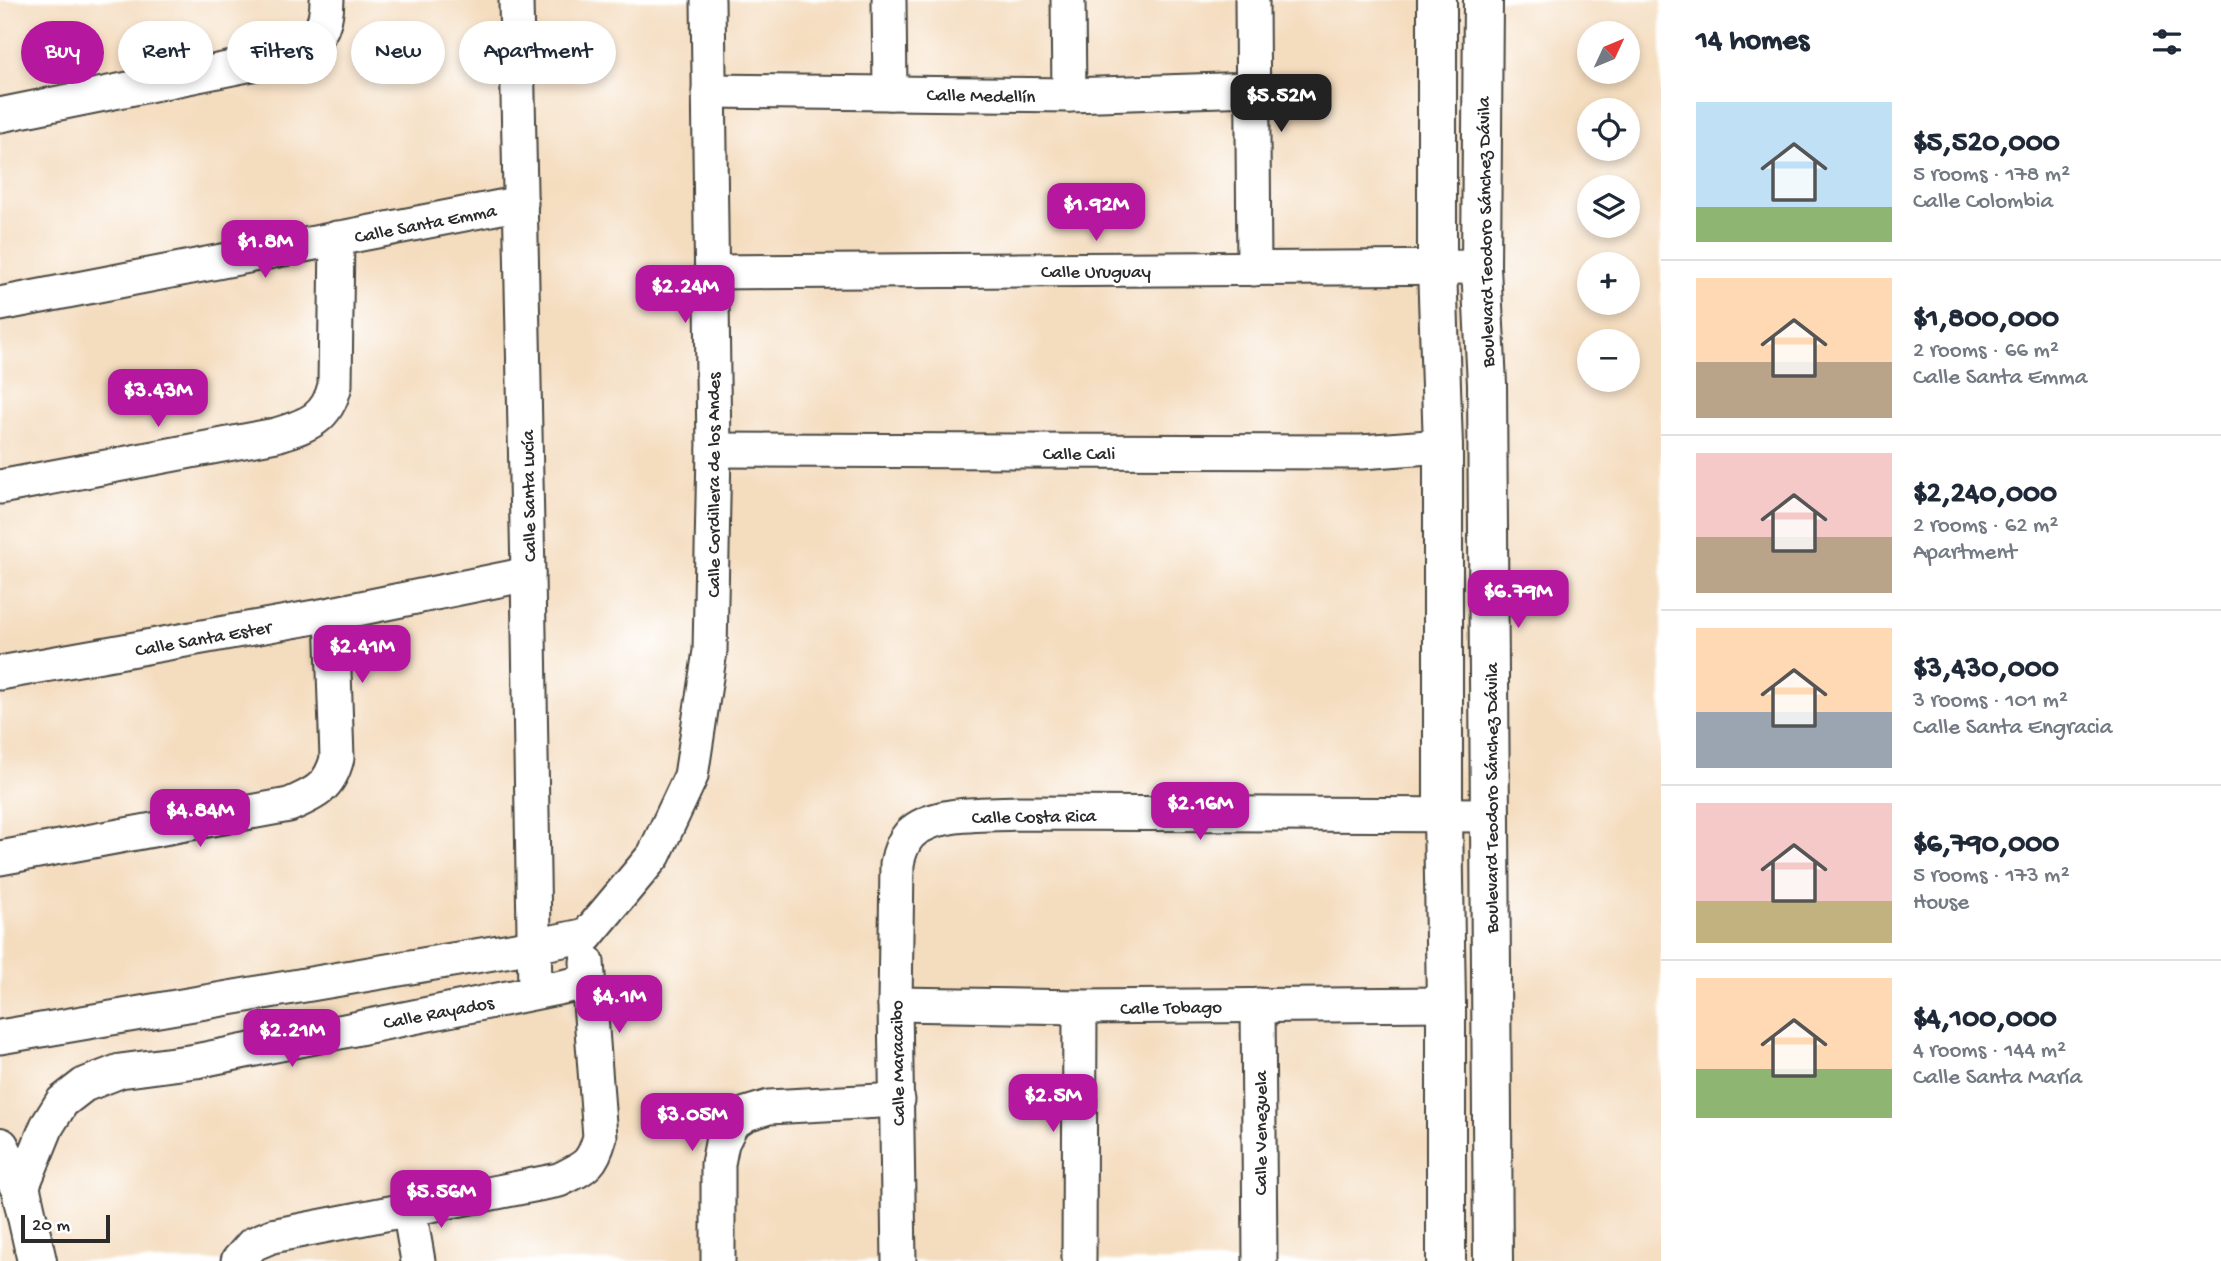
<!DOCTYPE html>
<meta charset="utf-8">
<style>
body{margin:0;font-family:"Gochi Hand",sans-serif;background:#f2f2f3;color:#1f2937;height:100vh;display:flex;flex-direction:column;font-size:26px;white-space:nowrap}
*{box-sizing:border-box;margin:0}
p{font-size:23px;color:#747a83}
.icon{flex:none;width:38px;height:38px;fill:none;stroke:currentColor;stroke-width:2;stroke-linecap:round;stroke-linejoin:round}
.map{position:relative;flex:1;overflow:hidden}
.drawer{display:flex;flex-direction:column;background:#fff;width:560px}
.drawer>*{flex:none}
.guide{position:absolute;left:21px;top:21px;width:665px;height:63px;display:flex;gap:14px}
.needle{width:46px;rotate:46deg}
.controls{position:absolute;left:1577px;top:21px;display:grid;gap:14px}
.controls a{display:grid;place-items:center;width:63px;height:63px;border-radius:50%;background:#fff;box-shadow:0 4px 10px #0003;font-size:35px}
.scale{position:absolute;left:21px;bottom:18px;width:89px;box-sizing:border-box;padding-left:7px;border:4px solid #2b2b2b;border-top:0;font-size:19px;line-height:24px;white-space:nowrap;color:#2b2b2b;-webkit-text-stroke:5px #fff;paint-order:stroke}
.price{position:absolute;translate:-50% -60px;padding:0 16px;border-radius:14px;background:#b5179e;color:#fff;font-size:23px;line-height:46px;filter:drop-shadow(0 2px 4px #0008)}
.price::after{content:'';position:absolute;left:50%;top:42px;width:21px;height:16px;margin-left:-10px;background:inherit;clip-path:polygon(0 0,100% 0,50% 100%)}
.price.selected{background:#222;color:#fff}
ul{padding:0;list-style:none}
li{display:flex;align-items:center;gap:21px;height:175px;padding:0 35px}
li+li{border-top:2px solid #e0e1e3}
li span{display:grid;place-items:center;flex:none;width:196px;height:140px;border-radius:0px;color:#555}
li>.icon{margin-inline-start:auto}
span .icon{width:84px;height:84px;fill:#fffc;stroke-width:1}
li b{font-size:30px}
h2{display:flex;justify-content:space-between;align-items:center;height:84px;padding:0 35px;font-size:30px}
.tag{padding:0 24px;border-radius:32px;background:#fff;box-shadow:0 4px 10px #0003;font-size:24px;line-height:63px}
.tag.selected{background:#b5179e;color:#fff}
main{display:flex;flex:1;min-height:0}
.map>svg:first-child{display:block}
</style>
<main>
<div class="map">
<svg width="1661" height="1261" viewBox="0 0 1661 1261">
<rect width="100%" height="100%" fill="#fff"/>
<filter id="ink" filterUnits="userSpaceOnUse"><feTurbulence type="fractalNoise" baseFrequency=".0143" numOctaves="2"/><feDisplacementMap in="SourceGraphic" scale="14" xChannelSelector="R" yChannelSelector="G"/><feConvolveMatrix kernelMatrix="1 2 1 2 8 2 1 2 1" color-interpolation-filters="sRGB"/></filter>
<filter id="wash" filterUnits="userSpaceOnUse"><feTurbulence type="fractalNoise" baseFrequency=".00686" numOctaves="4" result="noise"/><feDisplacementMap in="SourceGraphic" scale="28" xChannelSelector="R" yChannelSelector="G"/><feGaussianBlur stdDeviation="1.57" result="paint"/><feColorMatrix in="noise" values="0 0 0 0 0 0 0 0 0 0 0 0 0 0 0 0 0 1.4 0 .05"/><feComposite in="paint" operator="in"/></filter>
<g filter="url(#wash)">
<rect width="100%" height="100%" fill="#f4dcbe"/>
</g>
<g filter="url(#ink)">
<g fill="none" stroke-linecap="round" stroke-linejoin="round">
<!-- street casing -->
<g stroke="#494641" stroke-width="37">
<g id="street">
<polyline points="516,0 528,574 535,992"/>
<polyline points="889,0 890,93"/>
<polyline points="1068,0 1069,95"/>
<polyline points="1252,0 1254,269"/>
<polyline points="709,91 1069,95 1253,89"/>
<path d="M 0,115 L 292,56 C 316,45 327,27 327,0"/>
<polyline points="712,272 1481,267"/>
<polyline points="0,304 521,203"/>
<polyline points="714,450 1361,452 1443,446"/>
<path d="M 0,487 L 276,435 C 307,425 327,420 335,385 L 337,238"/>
<polyline points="0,673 332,614 528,574"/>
<path d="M 0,858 L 289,805 C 315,794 330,787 337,758 L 332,614"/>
<polyline points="587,935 654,855 691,776 710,651 714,450 708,0"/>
<polyline points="895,1004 1080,1007 1446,1004"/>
<polyline points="1258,1005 1260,1261"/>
<polyline points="0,1037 534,946 587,935"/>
<polyline points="21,1190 47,1126 62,1102 84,1085 120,1071 196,1061 587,982"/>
<polyline points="409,1209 418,1261"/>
<path d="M 238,1261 L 253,1244 L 272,1236 L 559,1180 C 585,1167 592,1166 600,1137 L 587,962"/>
<polyline points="718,1261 718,1164 722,1143 732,1123 746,1114 769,1107 898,1100"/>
<path d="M 899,1261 L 895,1004 L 897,864 C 899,853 902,843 910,834 C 933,811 985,815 1016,813 L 1490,815"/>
<polyline points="1079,1261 1080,1007"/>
</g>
</g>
<!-- secondary casing -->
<g stroke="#494641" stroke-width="42">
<g id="secondary">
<polyline points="1437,0 1437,267 1443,446 1443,816 1446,1004 1446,1261"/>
<polyline points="1483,0 1481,267 1487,384 1493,1261"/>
<polyline points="0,1147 21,1190 37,1261"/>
</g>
</g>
<!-- street -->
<use href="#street" stroke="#fff" stroke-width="33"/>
<!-- secondary -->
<use href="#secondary" stroke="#fff" stroke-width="38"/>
</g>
</g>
<g text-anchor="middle" stroke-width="6" stroke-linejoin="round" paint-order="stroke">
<!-- street labels -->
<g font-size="19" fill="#2b2b2b" stroke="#fff">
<text transform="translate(981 94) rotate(1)" y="7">Calle Medellín</text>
<text transform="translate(425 222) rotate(-11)" y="7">Calle Santa Emma</text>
<text transform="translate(1484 232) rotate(-91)" y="7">Boulevard Teodoro Sánchez Dávila</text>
<text x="1096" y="277">Calle Uruguay</text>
<text x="1079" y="459">Calle Cali</text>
<text transform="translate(712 485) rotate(-90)" y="7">Calle Cordillera de los Andes</text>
<text transform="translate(527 496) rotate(-91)" y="7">Calle Santa Lucía</text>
<text transform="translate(203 637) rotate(-10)" y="7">Calle Santa Ester</text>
<text transform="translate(1490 798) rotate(-90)" y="7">Boulevard Teodoro Sánchez Dávila</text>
<text transform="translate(1034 815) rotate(-1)" y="7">Calle Costa Rica</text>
<text transform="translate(1171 1006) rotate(-1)" y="7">Calle Tobago</text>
<text transform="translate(438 1011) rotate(-11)" y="7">Calle Rayados</text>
<text transform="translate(896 1063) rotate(-91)" y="7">Calle Maracaibo</text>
<text transform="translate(1259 1133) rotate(-90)" y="7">Calle Venezuela</text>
</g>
</g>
</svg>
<div class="controls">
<a><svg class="needle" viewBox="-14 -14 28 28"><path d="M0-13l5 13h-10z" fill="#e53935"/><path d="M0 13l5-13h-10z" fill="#747a83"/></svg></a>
<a><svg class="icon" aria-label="locate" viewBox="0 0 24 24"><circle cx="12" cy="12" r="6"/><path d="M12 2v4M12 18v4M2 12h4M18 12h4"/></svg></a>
<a><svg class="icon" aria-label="layers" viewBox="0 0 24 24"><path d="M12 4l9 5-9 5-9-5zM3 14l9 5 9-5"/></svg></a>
<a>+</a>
<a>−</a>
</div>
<div class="scale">20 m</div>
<b class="price selected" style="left:1281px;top:134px">$5.52M</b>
<b class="price" style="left:1096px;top:243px">$1.92M</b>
<b class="price" style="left:265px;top:280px">$1.8M</b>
<b class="price" style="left:685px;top:325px">$2.24M</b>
<b class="price" style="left:158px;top:429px">$3.43M</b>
<b class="price" style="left:1518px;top:630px">$6.79M</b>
<b class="price" style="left:362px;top:685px">$2.41M</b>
<b class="price" style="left:1200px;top:842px">$2.16M</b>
<b class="price" style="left:200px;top:849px">$4.84M</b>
<b class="price" style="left:619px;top:1035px">$4.1M</b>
<b class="price" style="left:292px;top:1069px">$2.21M</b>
<b class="price" style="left:1053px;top:1134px">$2.5M</b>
<b class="price" style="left:692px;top:1153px">$3.05M</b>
<b class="price" style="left:441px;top:1230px">$5.56M</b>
<div class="guide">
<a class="tag selected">Buy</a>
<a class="tag">Rent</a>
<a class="tag">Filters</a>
<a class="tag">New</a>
<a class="tag">Apartment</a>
</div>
</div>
<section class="drawer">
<h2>14 homes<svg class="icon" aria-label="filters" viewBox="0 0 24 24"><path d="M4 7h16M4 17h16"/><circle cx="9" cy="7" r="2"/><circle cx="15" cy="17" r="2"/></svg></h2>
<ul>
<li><span style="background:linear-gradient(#bfe0f5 75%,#8fb573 0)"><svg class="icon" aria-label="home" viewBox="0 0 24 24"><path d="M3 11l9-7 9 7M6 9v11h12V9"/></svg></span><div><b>$5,520,000</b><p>5 rooms · 178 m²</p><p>Calle Colombia</p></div></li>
<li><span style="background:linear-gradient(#ffd9b3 60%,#b9a48a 0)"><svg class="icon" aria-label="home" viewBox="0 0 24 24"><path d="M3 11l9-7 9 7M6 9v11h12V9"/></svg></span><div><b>$1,800,000</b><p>2 rooms · 66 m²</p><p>Calle Santa Emma</p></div></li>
<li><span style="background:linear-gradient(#f6c9c9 60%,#b9a48a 0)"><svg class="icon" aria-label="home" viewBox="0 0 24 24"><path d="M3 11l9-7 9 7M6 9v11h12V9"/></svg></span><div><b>$2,240,000</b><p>2 rooms · 62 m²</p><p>Apartment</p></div></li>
<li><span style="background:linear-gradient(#ffd9b3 60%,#9aa5b1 0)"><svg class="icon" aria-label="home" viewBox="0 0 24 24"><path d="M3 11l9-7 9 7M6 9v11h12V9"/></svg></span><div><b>$3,430,000</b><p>3 rooms · 101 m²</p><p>Calle Santa Engracia</p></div></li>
<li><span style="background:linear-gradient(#f6c9c9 70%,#c2b280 0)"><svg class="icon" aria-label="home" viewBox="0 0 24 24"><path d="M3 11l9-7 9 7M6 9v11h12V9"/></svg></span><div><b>$6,790,000</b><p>5 rooms · 173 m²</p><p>House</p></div></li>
<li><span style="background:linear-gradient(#ffd9b3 65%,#8fb573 0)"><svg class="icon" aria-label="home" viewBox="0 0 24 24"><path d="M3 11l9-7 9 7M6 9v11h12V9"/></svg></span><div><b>$4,100,000</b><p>4 rooms · 144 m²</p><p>Calle Santa María</p></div></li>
</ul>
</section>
</main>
